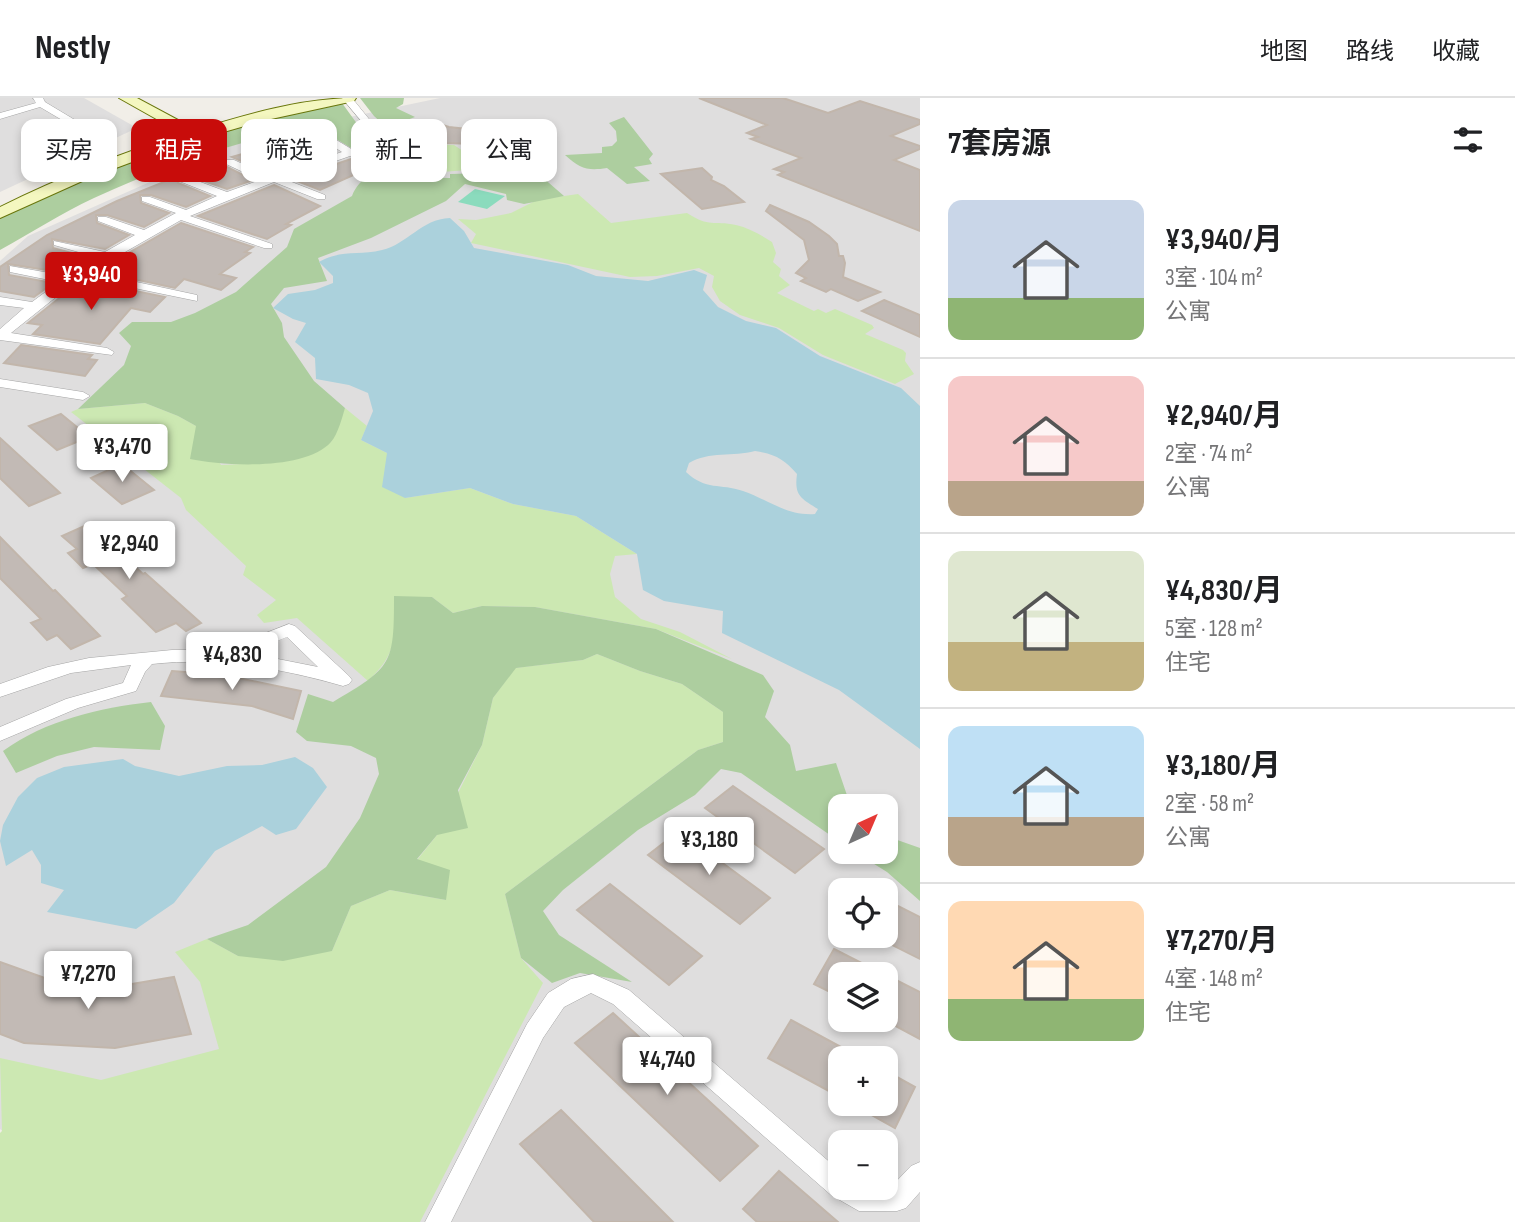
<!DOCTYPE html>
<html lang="zh">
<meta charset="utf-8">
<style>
body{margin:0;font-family:"Sofia Sans Condensed","Noto Sans SC",sans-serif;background:#f6f6f6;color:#202124;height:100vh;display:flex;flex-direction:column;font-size:26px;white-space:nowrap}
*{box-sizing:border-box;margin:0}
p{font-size:23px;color:#757577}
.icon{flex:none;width:38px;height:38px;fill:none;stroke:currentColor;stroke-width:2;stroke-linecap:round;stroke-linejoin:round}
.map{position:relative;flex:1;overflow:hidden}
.drawer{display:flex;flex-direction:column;background:#fff;width:595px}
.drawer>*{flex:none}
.banner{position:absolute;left:21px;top:21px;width:665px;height:63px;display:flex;gap:14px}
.needle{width:46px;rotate:44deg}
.fabs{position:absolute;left:828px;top:696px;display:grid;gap:14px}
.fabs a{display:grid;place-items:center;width:70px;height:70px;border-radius:14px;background:#fff;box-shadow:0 4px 10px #0003;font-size:35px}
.price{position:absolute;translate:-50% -60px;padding:0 16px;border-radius:7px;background:#fff;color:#222;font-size:23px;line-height:46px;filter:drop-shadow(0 2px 4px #0008)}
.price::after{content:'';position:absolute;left:50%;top:42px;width:21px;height:16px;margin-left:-10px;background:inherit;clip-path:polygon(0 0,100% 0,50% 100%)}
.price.current{background:#c80c0a;color:#fff}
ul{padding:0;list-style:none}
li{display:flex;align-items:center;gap:21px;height:175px;padding:0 28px}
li+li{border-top:2px solid #e0e0e0}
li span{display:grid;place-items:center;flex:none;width:196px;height:140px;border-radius:14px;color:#555}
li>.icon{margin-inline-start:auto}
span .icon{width:84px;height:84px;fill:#fffc;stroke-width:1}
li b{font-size:30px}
h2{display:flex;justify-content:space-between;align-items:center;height:84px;padding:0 28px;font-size:30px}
.chip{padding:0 24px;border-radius:14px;background:#fff;box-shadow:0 4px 10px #0003;font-size:24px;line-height:63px}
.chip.current{background:#c80c0a;color:#fff}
header{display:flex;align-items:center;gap:42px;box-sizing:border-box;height:98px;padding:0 35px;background:#fff;border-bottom:2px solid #e0e0e0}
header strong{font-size:33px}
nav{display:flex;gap:38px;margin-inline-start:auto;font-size:24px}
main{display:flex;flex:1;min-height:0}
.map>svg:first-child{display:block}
</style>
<header>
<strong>Nestly</strong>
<nav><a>地图</a><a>路线</a><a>收藏</a></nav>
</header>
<main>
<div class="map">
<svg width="920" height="1124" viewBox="0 0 920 1124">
<rect width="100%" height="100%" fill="#f1eee8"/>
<!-- residential -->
<g fill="#dfdede" fill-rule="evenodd">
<polygon points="0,0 84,0 137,30 0,94"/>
<path d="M 440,0 L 920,0 L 920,1124 L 108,1124 L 0,1031 L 0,163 L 28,138 L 249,40 ZM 840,709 L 886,709 L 886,754 L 840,754 ZM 840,793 L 886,793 L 886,838 L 840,838 ZM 840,877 L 886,877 L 886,922 L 840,922 ZM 840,961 L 886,961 L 886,1006 L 840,1006 ZM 840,1045 L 886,1045 L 886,1090 L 840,1090 Z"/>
</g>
<!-- grass -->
<g fill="#cce8b2">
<polygon points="408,39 432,46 454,47 472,59 488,65 468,72 428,75 404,50 408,48 401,40"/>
<path d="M 578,96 L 611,125 L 687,115 C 710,130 713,122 736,127 C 749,130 761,137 772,144 L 776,155 L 773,164 L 781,171 L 779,178 L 790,187 L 777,195 L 814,213 L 818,211 L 826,215 L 835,211 L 872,227 L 874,230 L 865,236 L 903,252 L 906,255 L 905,263 L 914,276 L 895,286 L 823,257 L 779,230 L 740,217 L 720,203 L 712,189 L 714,178 L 699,170 L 657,178 L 630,179 L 471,145 L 476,136 L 458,121 L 476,122 L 511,115 L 537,102 Z"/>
<path d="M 145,305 L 178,318 L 196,328 L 221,367 L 260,365 L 331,344 L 345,310 L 367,328 L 361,342 L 387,355 L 405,400 L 470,390 L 513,406 L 576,418 L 637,456 L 615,458 L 610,476 L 615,499 L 641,521 L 680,534 L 732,561 L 656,531 L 535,509 L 482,508 L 453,515 L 432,499 L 394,499 C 394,539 399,554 368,583 L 297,520 L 264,525 L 257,517 L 276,502 L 243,477 L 246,468 L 186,412 L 181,400 L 71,314 L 78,311 Z"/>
<polygon points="597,556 640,573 682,586 723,614 723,644 698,652 505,796 521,860 543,885 420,1124 0,1124 0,1035 2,1033 0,960 101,982 219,951 200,884 175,854 207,841 238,858 332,853 351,808 390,792 446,802 417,762 437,737 482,647 493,600 515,570 583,562"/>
</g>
<!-- forest -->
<g fill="#adce9f">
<polygon points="360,0 404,0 403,6 396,10 415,19 407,22 402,32 404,38 397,39 374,18"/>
<path d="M 342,5 L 371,45 L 351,50 L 313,27 C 239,43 164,68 94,100 C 62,115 31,135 0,152 L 0,120 C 108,63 224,29 342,5 Z"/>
<path d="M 624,19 L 653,56 L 649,61 L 652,66 L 634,69 L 650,83 L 627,86 L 607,70 C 588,73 580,71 565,57 L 602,55 L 602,49 L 612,48 L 617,43 L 616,33 L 609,25 Z"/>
<path d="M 518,58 L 564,98 L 524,106 L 507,102 L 506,96 L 465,86 L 446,103 L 371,140 L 318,160 L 327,183 L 284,190 L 271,206 L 282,225 L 284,239 L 314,283 L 345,310 C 342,320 338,336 331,344 C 305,373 224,368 190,361 L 196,328 L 178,318 L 145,305 L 78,311 L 124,267 L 131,248 L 119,235 L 132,224 L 171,224 L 195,215 L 236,194 L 287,149 L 294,131 L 352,98 C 359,79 378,71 396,67 L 414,79 L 450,80 L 450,76 L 487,75 L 499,60 Z"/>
<path d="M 394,498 L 432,499 L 453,515 L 482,508 L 535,509 L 656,531 L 763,577 L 774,593 L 765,619 L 790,647 L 796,673 L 836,665 L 851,709 L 840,709 L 840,744 L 741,675 L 721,671 L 695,697 L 638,732 L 563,792 L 543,813 L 559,837 L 632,884 L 580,875 L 552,885 L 521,860 L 505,796 L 698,652 L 723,644 L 723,614 L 682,586 L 640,573 L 597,556 L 583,562 L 516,570 L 493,600 L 482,647 L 458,692 L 468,730 L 437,737 L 417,761 L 450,772 L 446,802 L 390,792 L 351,808 L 332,853 L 283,863 L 238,858 L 207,841 L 248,827 L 326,769 L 360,720 L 379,676 L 376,660 L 351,648 L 307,643 L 296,634 L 308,596 L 333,604 C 392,569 394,567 394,498 Z"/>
<path d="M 151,604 L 165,628 L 160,652 L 94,649 L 57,658 L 16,675 L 3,653 C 46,622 99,610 151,604 Z"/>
<polygon points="886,738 920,750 920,803 887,774 855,754 886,754"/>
</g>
<!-- pitch -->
<polygon fill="#8bdbbd" points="475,91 505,98 487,111 458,104"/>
<!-- water -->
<g fill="#abd1dc" fill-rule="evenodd">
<path d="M 450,120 L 464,133 L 474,150 L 568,167 L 596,178 L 648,183 L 694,172 L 707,177 L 703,192 L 718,209 L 746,223 L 776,230 L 820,258 L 901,290 L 920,308 L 920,651 L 839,592 L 722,535 L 723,513 L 664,503 L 643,492 L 637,456 L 576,418 L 513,406 L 470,390 L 405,400 L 382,389 L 387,355 L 361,342 L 373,313 L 368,295 L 349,287 L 316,281 L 315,260 L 295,244 L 306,225 L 293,221 L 273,210 L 288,196 L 315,192 L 333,185 L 333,178 L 319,164 C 342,151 358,158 382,152 C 408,146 421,121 450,120 ZM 755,353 C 775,356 784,361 797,376 C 794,398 801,400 818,411 L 815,416 C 786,418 769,402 743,393 C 720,385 706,393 686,374 L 689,365 C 709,353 733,359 755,353 Z"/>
<polygon points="295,659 313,670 327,689 296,731 276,737 262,728 215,753 174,805 136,831 47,814 64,792 41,785 41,767 32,752 6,768 0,743 3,727 18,699 37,680 64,669 123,661 135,668 179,678 227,668 262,667"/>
</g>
<!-- building -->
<g fill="#c2bab5" stroke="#c2b6ab" stroke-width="2">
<polygon points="699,0 783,0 828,15 860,3 920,22 920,26 891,38 920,48 920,51 894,62 920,72 920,133 778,77 784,74 774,71 801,60 751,41 758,39 747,35 767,27"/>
<polygon points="427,22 449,29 503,35 502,45 511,52 486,56 474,46 446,45 422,40 426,37 407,32"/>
<polygon points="306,38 334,54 311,61 279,46"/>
<polygon points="267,49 269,53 295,67 269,75 232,59"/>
<polygon points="361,60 376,67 320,92 292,81 351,61"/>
<polygon points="223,62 225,68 253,82 227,91 184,76"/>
<polygon points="702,70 712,79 711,82 724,88 744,104 702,111 661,76"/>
<polygon points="176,79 178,85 210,98 186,109 151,97 140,97 141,105 169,115 144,129 107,117 96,117 97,125 129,137 105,151 52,141 53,150 90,160 66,175 8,166 9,177 53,185 34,199 0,193 0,169 47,137 117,103"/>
<polygon points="274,87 320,108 286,126 291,127 267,141 198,118"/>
<polygon points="770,107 809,124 829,138 837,146 839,158 843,158 845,165 843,179 880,194 858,203 831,191 826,194 801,183 806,180 796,175 809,162 804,142 766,113"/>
<polygon points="181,125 253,149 245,154 250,155 220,176 236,180 221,192 184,181 175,190 97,173"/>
<polygon points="82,182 165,199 150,214 131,210 100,246 33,236 42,227 28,225"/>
<polygon points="884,202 920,217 920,239 862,213"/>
<polygon points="21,247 92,257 88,261 97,262 85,278 4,265"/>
<polygon points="61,316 89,339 57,352 29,328"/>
<polygon points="0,340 60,395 29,408 0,380"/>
<polygon points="122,366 154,392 122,406 91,380"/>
<polygon points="89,426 143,476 145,475 201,525 186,533 176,525 156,534 122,501 127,498 93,466 83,470 68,455 77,451 62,438"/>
<polygon points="0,439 53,493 55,492 100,538 71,551 57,537 47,542 31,525 41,521 0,480"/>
<polygon points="172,573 224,577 301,593 293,621 252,608 161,598"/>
<polygon points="733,688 824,751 795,775 705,710"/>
<polygon points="679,733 770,800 740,826 648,757"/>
<polygon points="610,786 702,858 669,887 577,812"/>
<polygon points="886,802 920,819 920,861 886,844"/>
<polygon points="834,851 885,877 840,877 840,899 814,886"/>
<polygon points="0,864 53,883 120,888 174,879 191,936 115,950 24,945 0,936"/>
<polygon points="886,877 920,894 920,941 886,923"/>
<polygon points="613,915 758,1048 720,1083 575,945"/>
<polygon points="791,922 863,961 840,961 840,999 768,960"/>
<polygon points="886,973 915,989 895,1030 852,1006 886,1006"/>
<polygon points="561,1012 673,1124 594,1124 520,1046"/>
<polygon points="779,1073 838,1124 757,1124 743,1111"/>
</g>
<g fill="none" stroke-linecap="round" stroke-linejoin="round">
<!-- street casing -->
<g stroke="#a5a5a5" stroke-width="1">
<g id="street">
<polygon points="33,0 43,0 45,4 105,40 96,42 40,9 0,21 0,15 36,5"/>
<polygon points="342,0 352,0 369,21 369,25 363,25"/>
<polygon points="323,34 353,52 368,52 385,61 380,64 363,57 350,58 284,81 325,97 325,101 317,101 274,84 190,118 272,146 272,150 264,150 181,122 90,174 197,197 197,203 81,179 11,235 107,250 114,254 112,257 0,242 0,231 24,210 0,207 0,199 32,204 59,184 10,174 10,168 67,178 96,159 54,147 54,143 105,154 135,137 98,123 98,119 106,119 144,132 176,115 142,103 142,99 150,99 186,112 217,98 179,83 179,79 187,79 227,94 260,82 226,66 226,62 234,62 269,78 302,67 270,51 269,49 274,46 311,64 342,54 319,39 318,37"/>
<polygon points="0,281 83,294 90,298 83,302 0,289"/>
<path d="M 289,526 L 295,528 L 349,578 L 352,582 L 349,586 L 343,588 C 280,570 218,559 152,566 L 145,574 L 136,593 L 78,610 L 0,643 L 0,629 L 66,601 L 123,585 L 131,567 L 71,575 L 0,599 L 0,586 L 48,569 L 89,560 L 172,552 L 222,552 ZM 287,539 L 318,569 L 248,555 Z"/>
<polygon points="593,876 629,892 840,1073 840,1090 891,1089 911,1068 920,1064 920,1094 906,1110 897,1113 859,1113 831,1097 613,906 591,895 564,909 543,940 451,1124 425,1124 527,926 548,895 571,881"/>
</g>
</g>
<!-- secondary casing -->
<g stroke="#69760b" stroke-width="2">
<path id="secondary" d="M 119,0 L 137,0 L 191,29 L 193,33 C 245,17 301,0 356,0 L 354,3 L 262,23 L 175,48 L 89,80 L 0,120 L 0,109 C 59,80 120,55 183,36 Z"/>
</g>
<!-- street -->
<use href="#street" fill="#fff" fill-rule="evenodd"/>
<!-- secondary -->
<use href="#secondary" fill="#f4f7c0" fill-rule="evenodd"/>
</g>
</svg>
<div class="fabs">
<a><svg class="needle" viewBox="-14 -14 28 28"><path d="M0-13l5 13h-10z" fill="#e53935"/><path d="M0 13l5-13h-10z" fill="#757577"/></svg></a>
<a><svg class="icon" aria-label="locate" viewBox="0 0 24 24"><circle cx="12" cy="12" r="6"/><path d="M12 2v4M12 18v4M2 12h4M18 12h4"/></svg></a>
<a><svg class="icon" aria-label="layers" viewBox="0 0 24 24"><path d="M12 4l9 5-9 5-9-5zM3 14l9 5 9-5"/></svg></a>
<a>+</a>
<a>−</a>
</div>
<b class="price current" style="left:91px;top:214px">¥3,940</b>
<b class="price" style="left:122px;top:386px">¥3,470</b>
<b class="price" style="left:129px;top:483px">¥2,940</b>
<b class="price" style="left:232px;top:594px">¥4,830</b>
<b class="price" style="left:709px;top:779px">¥3,180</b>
<b class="price" style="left:88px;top:913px">¥7,270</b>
<b class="price" style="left:667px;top:999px">¥4,740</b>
<div class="banner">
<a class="chip">买房</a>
<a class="chip current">租房</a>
<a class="chip">筛选</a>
<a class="chip">新上</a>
<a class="chip">公寓</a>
</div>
</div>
<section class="drawer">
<h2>7套房源<svg class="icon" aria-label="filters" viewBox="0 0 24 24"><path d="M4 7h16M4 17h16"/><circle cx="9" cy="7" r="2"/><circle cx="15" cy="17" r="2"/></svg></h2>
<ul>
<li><span style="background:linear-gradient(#c9d6e8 70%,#8fb573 0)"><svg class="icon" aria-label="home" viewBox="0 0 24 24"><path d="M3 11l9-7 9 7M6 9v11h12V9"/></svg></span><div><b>¥3,940/月</b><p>3室 · 104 m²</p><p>公寓</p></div></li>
<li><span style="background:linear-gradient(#f6c9c9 75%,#b9a48a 0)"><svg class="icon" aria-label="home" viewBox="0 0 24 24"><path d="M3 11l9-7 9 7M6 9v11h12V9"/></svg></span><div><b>¥2,940/月</b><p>2室 · 74 m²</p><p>公寓</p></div></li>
<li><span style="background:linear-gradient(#dfe7d0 65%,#c2b280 0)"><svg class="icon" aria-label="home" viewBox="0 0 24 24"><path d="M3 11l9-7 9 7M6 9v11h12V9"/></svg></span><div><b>¥4,830/月</b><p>5室 · 128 m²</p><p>住宅</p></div></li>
<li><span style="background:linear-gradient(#bfe0f5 65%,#b9a48a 0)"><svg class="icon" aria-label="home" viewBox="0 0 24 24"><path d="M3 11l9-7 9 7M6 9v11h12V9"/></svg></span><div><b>¥3,180/月</b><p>2室 · 58 m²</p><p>公寓</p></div></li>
<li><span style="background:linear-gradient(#ffd9b3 70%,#8fb573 0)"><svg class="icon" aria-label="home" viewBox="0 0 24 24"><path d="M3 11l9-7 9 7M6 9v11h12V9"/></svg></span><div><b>¥7,270/月</b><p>4室 · 148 m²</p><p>住宅</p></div></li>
</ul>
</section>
</main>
